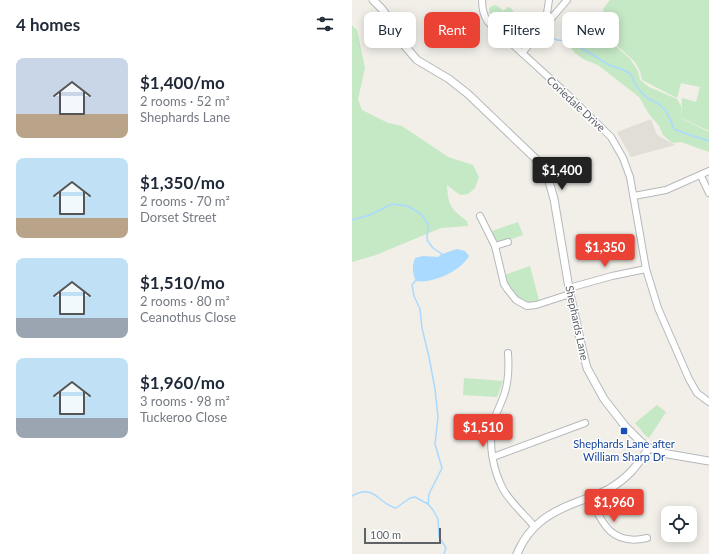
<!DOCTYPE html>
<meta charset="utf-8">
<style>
body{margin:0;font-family:Lato,sans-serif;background:#f6f6f7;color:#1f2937;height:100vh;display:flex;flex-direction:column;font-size:15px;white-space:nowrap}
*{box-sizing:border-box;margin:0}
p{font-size:13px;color:#747a83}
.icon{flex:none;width:22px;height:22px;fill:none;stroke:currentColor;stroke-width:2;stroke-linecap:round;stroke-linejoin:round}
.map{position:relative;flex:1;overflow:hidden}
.side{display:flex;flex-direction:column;background:#fff;width:352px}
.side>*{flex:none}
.guide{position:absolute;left:12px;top:12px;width:285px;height:36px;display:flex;gap:8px}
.tools{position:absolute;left:309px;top:506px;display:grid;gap:8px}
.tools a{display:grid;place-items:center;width:36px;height:36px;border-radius:8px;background:#fff;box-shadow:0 2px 10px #0003;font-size:20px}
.scale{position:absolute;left:12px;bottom:10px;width:77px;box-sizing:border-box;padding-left:4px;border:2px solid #5f6368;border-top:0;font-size:11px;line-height:14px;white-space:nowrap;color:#5f6368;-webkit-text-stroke:3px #fff;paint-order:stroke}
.price{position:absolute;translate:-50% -34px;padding:0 9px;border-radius:4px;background:#ea4335;color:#fff;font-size:13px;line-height:26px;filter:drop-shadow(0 1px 2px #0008)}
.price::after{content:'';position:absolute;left:50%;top:24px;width:12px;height:9px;margin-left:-6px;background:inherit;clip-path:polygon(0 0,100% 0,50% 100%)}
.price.on{background:#222;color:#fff}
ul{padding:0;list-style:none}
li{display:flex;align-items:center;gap:12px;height:100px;padding:0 16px}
li span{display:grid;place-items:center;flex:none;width:112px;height:80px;border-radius:8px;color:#555}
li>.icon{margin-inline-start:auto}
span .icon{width:48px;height:48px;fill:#fffc;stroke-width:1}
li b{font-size:17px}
h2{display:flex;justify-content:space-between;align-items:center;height:48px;padding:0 16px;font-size:17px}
.pill{padding:0 14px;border-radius:8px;background:#fff;box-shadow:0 2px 10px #0003;font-size:14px;line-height:36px}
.pill.on{background:#ea4335;color:#fff}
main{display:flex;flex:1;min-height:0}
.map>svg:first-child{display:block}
</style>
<main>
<section class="side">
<h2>4 homes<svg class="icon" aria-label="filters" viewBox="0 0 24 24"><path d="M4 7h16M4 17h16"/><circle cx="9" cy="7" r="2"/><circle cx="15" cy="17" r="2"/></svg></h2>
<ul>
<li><span style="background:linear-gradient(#c9d6e8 70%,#b9a48a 0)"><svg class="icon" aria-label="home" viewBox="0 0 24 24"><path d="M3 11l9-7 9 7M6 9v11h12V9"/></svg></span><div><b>$1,400/mo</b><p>2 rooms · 52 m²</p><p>Shephards Lane</p></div></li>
<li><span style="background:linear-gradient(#bfe0f5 75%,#b9a48a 0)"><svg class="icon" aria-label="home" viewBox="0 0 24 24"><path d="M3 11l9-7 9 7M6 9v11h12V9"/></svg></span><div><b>$1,350/mo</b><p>2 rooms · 70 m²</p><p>Dorset Street</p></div></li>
<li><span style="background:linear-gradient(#bfe0f5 75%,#9aa5b1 0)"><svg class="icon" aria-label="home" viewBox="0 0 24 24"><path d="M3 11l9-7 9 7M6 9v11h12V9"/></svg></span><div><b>$1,510/mo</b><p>2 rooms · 80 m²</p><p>Ceanothus Close</p></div></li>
<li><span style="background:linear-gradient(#bfe0f5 75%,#9aa5b1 0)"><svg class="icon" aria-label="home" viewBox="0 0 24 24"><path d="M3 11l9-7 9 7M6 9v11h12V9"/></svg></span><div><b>$1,960/mo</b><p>3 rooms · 98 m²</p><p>Tuckeroo Close</p></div></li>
</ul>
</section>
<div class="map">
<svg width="357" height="554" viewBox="0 0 357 554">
<rect width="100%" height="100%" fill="#f1efe8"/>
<!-- education -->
<polygon fill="#e1ded6" points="299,119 305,135 323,145 279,157 265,132"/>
<!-- green -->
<g fill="#c5e8c5">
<polygon points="258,0 357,0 357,131 329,118 330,119 357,132 357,152 329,142 320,143 311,135 307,126 297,114 287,97 246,65 231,59 223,53 217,45 242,13 250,12 250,23 257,40 278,59 286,71 288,80 297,87 325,99 329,106 329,118 330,98 344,102 348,87 329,83 325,98 290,80 288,71 283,62 259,40 251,9"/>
<path d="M 142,5 L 147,7 L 151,11 L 156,7 L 159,8 L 166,18 C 176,16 181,13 188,21 L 187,24 L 179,22 L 166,25 L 163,28 L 170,33 L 170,40 L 164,40 C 154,32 137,21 137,8 Z"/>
<path d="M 0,25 L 5,30 L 13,68 L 6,99 L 10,110 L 36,123 L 50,126 L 96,157 L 121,165 L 127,177 L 123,188 L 116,194 L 108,195 L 95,185 C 96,206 99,209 115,221 L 116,226 L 89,228 L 24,255 L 0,262 Z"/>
<polygon points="166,222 171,235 145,244 140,231"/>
<polygon points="178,266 188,304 175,306 164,300 150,276"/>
<polygon points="112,378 151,381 145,397 111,395"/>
<polygon points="305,405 314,412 297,438 294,436 283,423"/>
</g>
<!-- water -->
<g fill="#aadaff">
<polygon points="156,19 161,20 166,25 179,22 187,24 176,36 171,37 170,33 153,23 153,20"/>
<path d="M 105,249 L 113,251 L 117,256 C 109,271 80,284 64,281 C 60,273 60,266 63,258 L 71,256 L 86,257 L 90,254 Z"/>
</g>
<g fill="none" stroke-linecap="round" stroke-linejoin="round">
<!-- stream -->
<g stroke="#aadaff" stroke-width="1.5">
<path d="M 194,35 L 205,40 L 215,41 L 221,43 L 257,65 L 269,69 L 279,74 C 282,84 289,93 297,99 C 301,101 305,102 308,105 C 316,111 318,120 322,129 L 335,134 L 357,141"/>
<polyline points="0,220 18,215 40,204 56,206 69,214 76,224 75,240 81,248 90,254 89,256"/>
<polyline points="64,280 60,285 62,296 68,309 70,328 77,357 83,389 86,417 83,444 90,468 77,494 76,504"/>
<path d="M 0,496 C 23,483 26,504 44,508 L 58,498 L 63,497 L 76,504 L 81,510 L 86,519 L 87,537 L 94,548 L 92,554"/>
</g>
<!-- minor casing -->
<g stroke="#b5b8bc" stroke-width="8">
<g id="minor">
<path d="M 130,0 C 130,9 131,15 136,22 L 214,93 L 259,137 L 271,158 L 278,177 L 294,269 L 306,308 L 337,379 L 345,393 L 357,402"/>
<polyline points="193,26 197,0"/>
<polyline points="170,53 215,0"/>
<polyline points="349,176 357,193"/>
<polyline points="282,196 314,190 357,171"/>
<polyline points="128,216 143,246 152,284 156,290 164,300 175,306 184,305 218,294"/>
<polyline points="143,246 156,242"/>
<polyline points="217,288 260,276 294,269"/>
<path d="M 156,353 C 157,367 157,381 152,395 C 149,404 144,413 141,423 C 136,444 141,470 151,489 C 158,502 172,514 182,526"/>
<polyline points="141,457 233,423"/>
<path d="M 238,497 C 250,525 261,546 295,538"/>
</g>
</g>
<!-- tertiary casing -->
<g stroke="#b5b8bc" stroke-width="9">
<g id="tertiary">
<polyline points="21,0 30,9 41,24 52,45 65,60 97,79 116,94 186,161 196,178 202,199 218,294 230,348 235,368 252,399 273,426 288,441 297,448 316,454 357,461"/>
<path d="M 165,554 C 177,524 200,511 228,501 C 238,497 248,494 257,489 C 277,477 284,467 297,448"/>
</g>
</g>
<!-- minor -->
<use href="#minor" stroke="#fff" stroke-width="6"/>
<!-- tertiary -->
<use href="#tertiary" stroke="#fff" stroke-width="7"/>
</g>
<!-- markers -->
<rect fill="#1a4fb4" stroke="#fff" stroke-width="1.5" x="268" y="427" width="8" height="8" rx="2"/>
<g text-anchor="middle" stroke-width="3" stroke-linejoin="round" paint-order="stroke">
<!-- street labels -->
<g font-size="11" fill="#5f6368" stroke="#fff">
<text transform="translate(224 104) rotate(43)" y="4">Coriedale Drive</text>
<text transform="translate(225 323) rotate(78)" y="4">Shephards Lane</text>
</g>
<!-- transit labels -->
<g font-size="11" fill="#164399" stroke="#fff">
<text x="272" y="448">Shephards Lane after<tspan x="272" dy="13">William Sharp Dr</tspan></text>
</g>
</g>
</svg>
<div class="tools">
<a><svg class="icon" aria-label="locate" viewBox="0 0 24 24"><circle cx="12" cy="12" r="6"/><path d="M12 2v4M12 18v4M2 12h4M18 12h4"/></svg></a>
</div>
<div class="scale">100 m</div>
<b class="price on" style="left:210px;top:191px">$1,400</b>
<b class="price" style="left:253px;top:268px">$1,350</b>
<b class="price" style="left:131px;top:448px">$1,510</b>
<b class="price" style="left:262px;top:523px">$1,960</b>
<div class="guide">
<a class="pill">Buy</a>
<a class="pill on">Rent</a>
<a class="pill">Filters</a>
<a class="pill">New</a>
</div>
</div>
</main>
